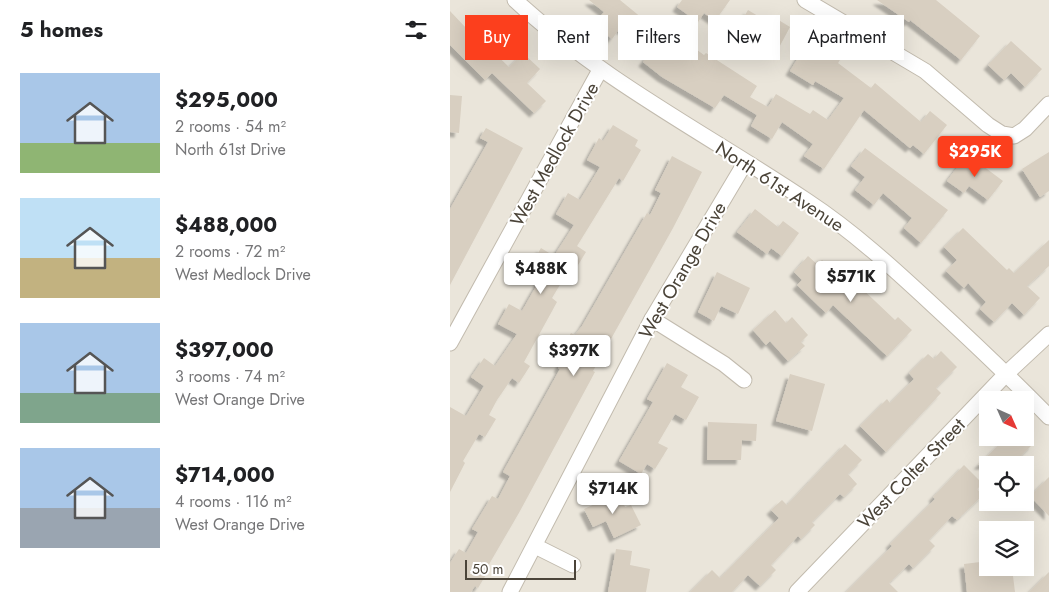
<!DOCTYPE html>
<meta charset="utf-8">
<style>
body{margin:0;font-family:Jost,sans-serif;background:#f6f6f6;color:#202124;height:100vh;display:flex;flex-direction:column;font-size:19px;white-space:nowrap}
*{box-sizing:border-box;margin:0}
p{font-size:16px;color:#757577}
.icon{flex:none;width:28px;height:28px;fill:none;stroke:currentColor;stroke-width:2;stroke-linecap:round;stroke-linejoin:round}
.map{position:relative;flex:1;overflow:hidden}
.sheet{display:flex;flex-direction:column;background:#fff;width:450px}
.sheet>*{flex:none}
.guide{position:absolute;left:15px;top:15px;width:475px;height:45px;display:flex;gap:10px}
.needle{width:32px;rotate:135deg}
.fabs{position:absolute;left:529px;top:391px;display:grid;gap:10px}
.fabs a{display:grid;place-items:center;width:55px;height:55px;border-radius:0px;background:#fff;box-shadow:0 5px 20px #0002;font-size:25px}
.scale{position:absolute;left:15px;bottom:12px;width:111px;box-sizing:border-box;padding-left:5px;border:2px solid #4b4439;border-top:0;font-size:14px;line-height:18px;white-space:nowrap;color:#4b4439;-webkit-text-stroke:4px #fff;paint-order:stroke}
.price{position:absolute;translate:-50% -42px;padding:0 11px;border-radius:5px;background:#fff;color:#222;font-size:16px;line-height:32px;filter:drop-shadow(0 1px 2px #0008)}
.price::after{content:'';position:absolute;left:50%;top:30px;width:15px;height:11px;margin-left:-8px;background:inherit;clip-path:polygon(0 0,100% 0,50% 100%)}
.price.current{background:#fc3f1d;color:#fff}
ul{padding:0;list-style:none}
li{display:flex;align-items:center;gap:15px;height:125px;padding:0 20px}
li span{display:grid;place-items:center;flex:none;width:140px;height:100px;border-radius:0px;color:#555}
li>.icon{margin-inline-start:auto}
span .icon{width:60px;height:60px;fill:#fffc;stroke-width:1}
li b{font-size:21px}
h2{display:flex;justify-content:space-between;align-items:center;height:60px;padding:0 20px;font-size:21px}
.chip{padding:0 18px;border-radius:0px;background:#fff;box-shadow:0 5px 20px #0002;font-size:18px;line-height:45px}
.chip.current{background:#fc3f1d;color:#fff}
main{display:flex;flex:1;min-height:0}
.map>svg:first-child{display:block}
</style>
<main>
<section class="sheet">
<h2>5 homes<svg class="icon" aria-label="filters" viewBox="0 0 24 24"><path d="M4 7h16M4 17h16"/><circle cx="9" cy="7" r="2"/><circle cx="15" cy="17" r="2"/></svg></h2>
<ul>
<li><span style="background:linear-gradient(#a9c7e8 70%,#8fb573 0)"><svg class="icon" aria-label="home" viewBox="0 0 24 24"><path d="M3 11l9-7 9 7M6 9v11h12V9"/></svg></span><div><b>$295,000</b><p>2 rooms · 54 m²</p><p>North 61st Drive</p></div></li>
<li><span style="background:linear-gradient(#bfe0f5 60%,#c2b280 0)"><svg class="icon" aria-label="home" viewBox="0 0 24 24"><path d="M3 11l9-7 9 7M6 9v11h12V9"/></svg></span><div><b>$488,000</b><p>2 rooms · 72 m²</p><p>West Medlock Drive</p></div></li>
<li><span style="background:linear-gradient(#a9c7e8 70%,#7fa58c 0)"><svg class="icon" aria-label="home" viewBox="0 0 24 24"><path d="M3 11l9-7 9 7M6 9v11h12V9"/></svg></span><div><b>$397,000</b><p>3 rooms · 74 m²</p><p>West Orange Drive</p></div></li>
<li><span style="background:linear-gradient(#a9c7e8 60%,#9aa5b1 0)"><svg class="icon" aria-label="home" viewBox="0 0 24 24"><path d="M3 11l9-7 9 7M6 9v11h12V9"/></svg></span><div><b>$714,000</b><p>4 rooms · 116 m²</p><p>West Orange Drive</p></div></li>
</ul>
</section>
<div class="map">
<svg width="599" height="592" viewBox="0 0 599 592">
<defs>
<filter id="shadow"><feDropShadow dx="-4.5" dy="4.5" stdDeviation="1" flood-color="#0004"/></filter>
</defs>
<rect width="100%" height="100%" fill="#f6f3ec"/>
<!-- residential -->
<path fill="#eae5da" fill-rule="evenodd" d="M 0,0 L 599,0 L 599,592 L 0,592 ZM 538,400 L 575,400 L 575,438 L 538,438 ZM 538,465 L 575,465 L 575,502 L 538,502 ZM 538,530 L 575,530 L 575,568 L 538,568 Z"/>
<!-- building -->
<g fill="#d8cfc1" filter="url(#shadow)">
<polygon points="139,0 170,0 198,23 202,17 254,55 256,53 307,86 300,97 318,107 326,94 360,114 363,110 378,120 394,98 365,81 363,85 340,71 354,48 369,57 376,44 393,55 388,63 421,88 425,83 471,122 480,111 497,125 474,154 463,145 460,148 414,110 374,169 354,156 363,144 332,122 322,139 301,126 307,115 274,95 265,108 212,77 193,62 201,51 170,28 162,39 144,24 154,12"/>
<polygon points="232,0 280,0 265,21 254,13 248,22 227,7"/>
<polygon points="427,0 486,0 530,36 511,60 460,20 459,22"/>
<polygon points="298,10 318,22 322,16 340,27 326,53 313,46 310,51 300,45 303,40 286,30"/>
<polygon points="0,11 17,29 30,16 47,32 35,44 59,67 73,53 90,69 77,83 96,101 84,113 42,73 35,80 0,45"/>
<polygon points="561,41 592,69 575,87 561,73 554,80 538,65"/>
<polygon points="0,95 12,96 9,133 0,132"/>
<polygon points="163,125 188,140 185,146 191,150 173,181 169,178 127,246 136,252 125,270 120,268 102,298 107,302 74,362 80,366 69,383 62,378 47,400 39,415 46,419 35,437 29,434 13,461 15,463 0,492 0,407 16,416 34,386 21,377 34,358 45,366 67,334 48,324 59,304 72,311 92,276 79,268 91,248 104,256 124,225 106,214 118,193 130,200 150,167 137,160 149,138 153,141"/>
<polygon points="36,128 73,148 0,285 0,209 38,142 30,138"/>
<polygon points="415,148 498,210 471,243 454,228 462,218 433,193 424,205 405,190 415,177 401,166"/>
<polygon points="599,152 599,191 590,197 572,169"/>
<polygon points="517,154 553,181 538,200 519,186 514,193 497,181"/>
<polygon points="222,156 252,172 223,228 143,371 145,372 70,511 38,566 40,568 28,588 25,586 21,592 0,592 0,563 9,549 16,553 28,532 22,529 42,496 48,499 60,476 53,472 110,369 108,368 114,357 109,354 121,333 125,335 132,326 197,213 200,215 211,193 205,190"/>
<polygon points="305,209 328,227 333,221 349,233 332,256 321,248 317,254 287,232"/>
<polygon points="513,228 557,270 559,268 564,273 599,240 599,266 577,286 590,298 574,315 562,303 544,322 530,309 536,302 518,283 514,288 496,271 507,260 494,247"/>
<polygon points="358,256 368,265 372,260 385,273 392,265 407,279 405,282 445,320 448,317 462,330 437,356 383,305 376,313 347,285 352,280 344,272"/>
<polygon points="267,272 300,288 288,314 271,306 264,321 248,312"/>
<polygon points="325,310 336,323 342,317 358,335 351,342 355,346 338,361 320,341 316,345 303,330"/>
<polygon points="491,351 507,367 486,388 491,393 436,452 410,426 437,399 440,403 464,379 459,373 478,354 484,359"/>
<polygon points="217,363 238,375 231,387 249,397 236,420 225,414 208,443 218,448 205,469 197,464 191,474 169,461 203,402 197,399"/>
<polygon points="340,374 375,384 362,431 326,421"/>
<polygon points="258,422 307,424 306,441 292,440 291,460 257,460"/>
<polygon points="556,438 577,438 583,444 562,465 528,465"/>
<polygon points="395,444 412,460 398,474 407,484 394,497 390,494 362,522 365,525 351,539 348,536 321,565 326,570 310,586 298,575 282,592 240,592 262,570 270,578 329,518 321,510 332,500 337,505"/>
<polygon points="514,465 533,484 527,489 533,495 507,520 502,516 479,540 485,546 463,568 459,564 439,583 448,592 396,592 442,546 440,544 485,499 483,497"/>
<polygon points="599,477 599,516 580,496"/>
<polygon points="169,493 175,507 181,505 191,525 164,538 156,521 143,527 134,509"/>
<polygon points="166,549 182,551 180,565 200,569 196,592 158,592"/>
<polygon points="538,561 538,568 562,568 565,592 517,592 514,564"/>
<polygon points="599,572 599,592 579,592"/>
</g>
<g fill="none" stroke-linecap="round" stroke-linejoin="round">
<!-- street casing -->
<g stroke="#c2bbae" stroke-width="17">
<g id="street">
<path d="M 65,0 C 152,81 259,135 357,201 C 404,232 444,269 485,307 C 524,343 562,379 599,417"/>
<polyline points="355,0 475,71 538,125 552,134 564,136 575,129 599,104"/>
<polyline points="202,319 274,364 294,380"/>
<polyline points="0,343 150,70"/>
<polyline points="85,546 123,565"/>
<polyline points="60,592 202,319 295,163"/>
<polyline points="347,592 557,373 599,334"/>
</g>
</g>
<!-- street -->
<use href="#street" stroke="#fff" stroke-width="15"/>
</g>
<g text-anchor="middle" stroke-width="4" stroke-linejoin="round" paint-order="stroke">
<!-- street labels -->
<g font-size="19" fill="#4b4439" stroke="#fff">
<text transform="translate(104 154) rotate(-61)" y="7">West Medlock Drive</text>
<text transform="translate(330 186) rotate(33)" y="7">North 61st Avenue</text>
<text transform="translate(232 270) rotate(-60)" y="7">West Orange Drive</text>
<text transform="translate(461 473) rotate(-46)" y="7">West Colter Street</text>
</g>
</g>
</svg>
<div class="fabs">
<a><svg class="needle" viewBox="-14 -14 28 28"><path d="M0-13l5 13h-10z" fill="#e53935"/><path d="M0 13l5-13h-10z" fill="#757577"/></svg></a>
<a><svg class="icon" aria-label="locate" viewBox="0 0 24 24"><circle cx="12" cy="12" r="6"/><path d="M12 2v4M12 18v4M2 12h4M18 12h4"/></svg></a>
<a><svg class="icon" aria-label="layers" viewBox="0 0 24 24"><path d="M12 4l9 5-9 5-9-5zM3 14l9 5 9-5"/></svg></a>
</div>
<div class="scale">50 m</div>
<b class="price current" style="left:525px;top:178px">$295K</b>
<b class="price" style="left:91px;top:295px">$488K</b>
<b class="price" style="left:401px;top:303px">$571K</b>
<b class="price" style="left:124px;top:377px">$397K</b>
<b class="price" style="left:163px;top:515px">$714K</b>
<div class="guide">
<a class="chip current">Buy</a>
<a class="chip">Rent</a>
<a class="chip">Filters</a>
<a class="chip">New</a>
<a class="chip">Apartment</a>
</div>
</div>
</main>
